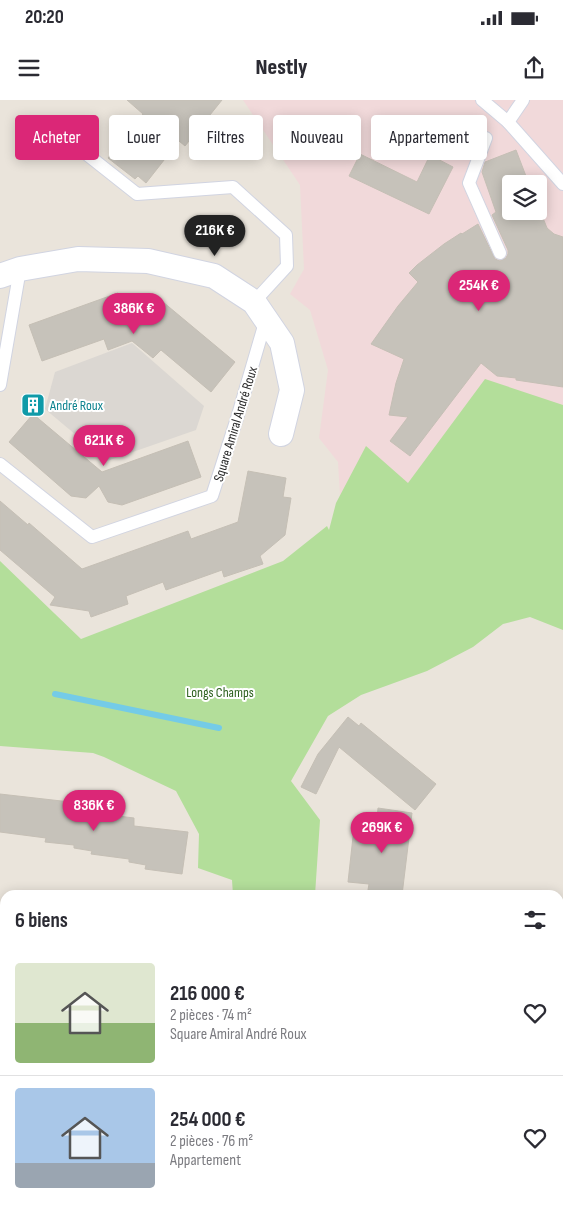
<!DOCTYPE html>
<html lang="fr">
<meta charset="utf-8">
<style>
body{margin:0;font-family:"Sofia Sans Condensed",sans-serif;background:#f7f7f7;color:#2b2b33;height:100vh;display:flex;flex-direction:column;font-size:19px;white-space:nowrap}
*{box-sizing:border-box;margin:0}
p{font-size:16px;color:#7c7c81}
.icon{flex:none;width:28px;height:28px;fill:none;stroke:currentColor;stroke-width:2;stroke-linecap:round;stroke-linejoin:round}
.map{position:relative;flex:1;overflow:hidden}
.side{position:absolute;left:0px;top:790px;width:564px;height:321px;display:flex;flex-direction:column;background:#fff;border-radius:15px 15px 0 0;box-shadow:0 2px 12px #0003}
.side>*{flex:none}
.top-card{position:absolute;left:15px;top:15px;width:534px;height:45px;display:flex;gap:10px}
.fabs{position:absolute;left:502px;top:75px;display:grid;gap:10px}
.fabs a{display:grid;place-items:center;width:45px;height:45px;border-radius:5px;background:#fff;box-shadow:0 2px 12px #0003;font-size:25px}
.price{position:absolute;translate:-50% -42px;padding:0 11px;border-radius:18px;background:#db2777;color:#fff;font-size:16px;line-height:32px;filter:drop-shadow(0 1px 2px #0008)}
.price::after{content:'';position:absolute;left:50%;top:30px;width:15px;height:11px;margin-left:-8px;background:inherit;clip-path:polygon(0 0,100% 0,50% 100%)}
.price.current{background:#222;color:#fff}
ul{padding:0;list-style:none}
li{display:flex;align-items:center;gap:15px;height:125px;padding:0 15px}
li+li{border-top:1px solid #e1e1e2}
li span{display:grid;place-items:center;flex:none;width:140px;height:100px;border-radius:5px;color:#555}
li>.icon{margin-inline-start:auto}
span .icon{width:60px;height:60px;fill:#fffc;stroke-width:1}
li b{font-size:21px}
h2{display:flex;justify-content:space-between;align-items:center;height:60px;padding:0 15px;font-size:21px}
.chip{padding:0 18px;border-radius:5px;background:#fff;box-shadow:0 2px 12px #0003;font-size:18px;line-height:45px}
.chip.current{background:#db2777;color:#fff}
.status{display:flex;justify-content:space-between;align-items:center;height:35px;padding:0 25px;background:#fff;direction:ltr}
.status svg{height:14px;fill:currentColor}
header{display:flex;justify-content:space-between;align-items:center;height:65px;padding:0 15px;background:#fff;font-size:22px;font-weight:800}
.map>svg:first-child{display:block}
</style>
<div class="status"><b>20:20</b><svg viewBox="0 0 49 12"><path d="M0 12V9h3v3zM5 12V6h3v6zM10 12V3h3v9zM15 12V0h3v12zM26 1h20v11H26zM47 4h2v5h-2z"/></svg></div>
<header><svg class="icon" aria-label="menu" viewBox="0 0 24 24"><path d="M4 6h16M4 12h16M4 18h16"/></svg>Nestly<svg class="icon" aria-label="share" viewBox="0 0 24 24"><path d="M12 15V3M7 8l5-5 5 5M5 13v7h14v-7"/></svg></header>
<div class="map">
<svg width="563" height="1111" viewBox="0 0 563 1111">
<rect width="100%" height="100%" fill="#eae4db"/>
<!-- medical -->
<path fill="#f1d9da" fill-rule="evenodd" d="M 243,0 L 563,0 L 563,521 L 343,445 L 338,362 L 319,338 L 328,270 L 310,210 L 290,194 L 304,169 L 300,85 ZM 511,84 L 539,84 L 539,111 L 511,111 Z"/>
<!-- green -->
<g fill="#b3de9a">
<polygon points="485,279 563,305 563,530 530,517 503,524 473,547 427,571 361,595 328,616 291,681 320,720 315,795 233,795 232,780 198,768 199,734 176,691 104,657 93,653 0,646 0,461 81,539 283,461 327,426 329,430 336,403 366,346 408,383"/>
<polygon points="278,1106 428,1106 443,1111 283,1111"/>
</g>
<!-- plaza -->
<polygon fill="#dbd7d2" points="132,243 204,306 196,330 107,361 45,309 55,272"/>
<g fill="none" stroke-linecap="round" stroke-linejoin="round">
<!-- stream -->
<polyline stroke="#74cbe7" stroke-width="6" points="55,594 219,628"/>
</g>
<!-- building -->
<g fill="#c6c2ba" stroke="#c5bfb5">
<polygon points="127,0 222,0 185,46 179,41 146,83 138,76 135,79 108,58 143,14"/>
<polygon points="516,50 529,84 511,84 511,111 539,111 539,108 547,128 554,134 563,137 563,287 516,280 516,278 497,276 481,263 410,356 390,341 408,317 389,315 396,283 404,259 371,244 398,206 418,182 409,173 417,165 444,144 461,133 462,134 478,124 495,159 500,161 506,158 508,154 508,150 492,115 496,112 482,72 485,62"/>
<polygon points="360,54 417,82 430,55 453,67 429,114 349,76"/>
<polygon points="118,193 119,197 160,204 163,202 235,262 211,292 161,250 153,258 132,241 108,250 104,239 42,261 29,225"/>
<polygon points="33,314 102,372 188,341 201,377 122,405 108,402 99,386 86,398 71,396 9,342"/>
<polygon points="248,371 286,378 283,397 291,398 285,435 260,456 263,464 224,477 222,470 166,490 163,482 126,496 128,504 91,517 89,511 50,505 55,497 0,450 0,401 28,425 29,423 82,469 188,431 191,439 238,422"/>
<polygon points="348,617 359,626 361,623 436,684 415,710 339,647 316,694 301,687 318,654"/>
<polygon points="0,694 79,703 78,711 134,718 134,726 188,732 182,774 145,769 146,765 129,762 129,759 91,754 92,751 74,748 74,745 45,742 46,738 0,732"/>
<polygon points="378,708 412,713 402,795 371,795 372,791 368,790 369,784 348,782 354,728 376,731"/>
</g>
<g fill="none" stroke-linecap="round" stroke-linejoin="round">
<!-- service casing -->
<g stroke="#d1d4e1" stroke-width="14">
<g id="service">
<polyline points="482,0 508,22 563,84"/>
<polyline points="508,22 523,0"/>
<polyline points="486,38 469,83 500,153"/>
<polyline points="70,41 137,94 233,87 286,135 287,166 254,202"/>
<polyline points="0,285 20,169"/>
<polyline points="0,364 92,437 212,396 238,315 266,219"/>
</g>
</g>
<!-- pedestrian casing -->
<g stroke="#d1d4e1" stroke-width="21">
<g id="pedestrian">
<polyline points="0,1079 5,1080"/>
<polyline points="68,1111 68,1106"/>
</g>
</g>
<!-- minor casing -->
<g stroke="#d1d4e1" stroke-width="26">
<g id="minor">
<polyline points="0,176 20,169 78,159 148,161 214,176 254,202 282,243 292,290 281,334"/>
<polyline points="559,930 563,919"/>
<polyline points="0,960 5,960"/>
<polyline points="257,1106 259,1111"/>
<polyline points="498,1111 499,1106"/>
</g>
</g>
<!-- service -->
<use href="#service" stroke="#fff" stroke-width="12"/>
<!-- pedestrian -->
<use href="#pedestrian" stroke="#fff" stroke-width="19"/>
<!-- minor -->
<use href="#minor" stroke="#fff" stroke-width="24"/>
</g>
<!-- icons -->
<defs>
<g id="building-square" transform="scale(1.25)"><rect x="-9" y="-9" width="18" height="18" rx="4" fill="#0f9aa8" stroke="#fff"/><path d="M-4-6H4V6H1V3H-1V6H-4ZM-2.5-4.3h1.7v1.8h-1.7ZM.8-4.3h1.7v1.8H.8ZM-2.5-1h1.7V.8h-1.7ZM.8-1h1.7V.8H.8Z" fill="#fff"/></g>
</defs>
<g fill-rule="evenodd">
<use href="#building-square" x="33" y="305"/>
</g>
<g text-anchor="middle" stroke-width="4" stroke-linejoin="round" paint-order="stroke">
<!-- culture labels -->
<g font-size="14" fill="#0d838f" stroke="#fff" text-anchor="start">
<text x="50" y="310">André Roux</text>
</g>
<!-- street labels -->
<g font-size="14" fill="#292929" stroke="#fff">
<text transform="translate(235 324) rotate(-73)" y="5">Square Amiral André Roux</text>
</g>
<!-- park labels -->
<g font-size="14" fill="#2d611e" stroke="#fff">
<text x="220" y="597">Longs Champs</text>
</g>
</g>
</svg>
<div class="fabs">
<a><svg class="icon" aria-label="layers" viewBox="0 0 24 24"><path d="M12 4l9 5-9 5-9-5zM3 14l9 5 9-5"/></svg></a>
</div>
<b class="price current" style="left:215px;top:157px">216K €</b>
<b class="price" style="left:479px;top:212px">254K €</b>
<b class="price" style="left:134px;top:235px">386K €</b>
<b class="price" style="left:104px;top:367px">621K €</b>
<b class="price" style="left:94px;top:732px">836K €</b>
<b class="price" style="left:382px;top:754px">269K €</b>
<div class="top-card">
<a class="chip current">Acheter</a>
<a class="chip">Louer</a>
<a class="chip">Filtres</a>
<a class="chip">Nouveau</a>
<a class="chip">Appartement</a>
</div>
<section class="side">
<h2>6 biens<svg class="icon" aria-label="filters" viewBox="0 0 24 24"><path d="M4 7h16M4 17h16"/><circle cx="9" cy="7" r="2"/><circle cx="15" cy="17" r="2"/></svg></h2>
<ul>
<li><span style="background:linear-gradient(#dfe7d0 60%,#8fb573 0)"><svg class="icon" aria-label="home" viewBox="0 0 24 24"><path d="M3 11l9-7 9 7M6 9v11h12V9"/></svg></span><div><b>216 000 €</b><p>2 pièces · 74 m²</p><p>Square Amiral André Roux</p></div><svg class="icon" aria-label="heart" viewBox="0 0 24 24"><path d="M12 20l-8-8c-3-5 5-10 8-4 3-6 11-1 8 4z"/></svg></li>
<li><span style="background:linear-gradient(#a9c7e8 75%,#9aa5b1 0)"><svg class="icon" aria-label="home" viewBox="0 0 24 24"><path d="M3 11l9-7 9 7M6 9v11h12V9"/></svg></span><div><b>254 000 €</b><p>2 pièces · 76 m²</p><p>Appartement</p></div><svg class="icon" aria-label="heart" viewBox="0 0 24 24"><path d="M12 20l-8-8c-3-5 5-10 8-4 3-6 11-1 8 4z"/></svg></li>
</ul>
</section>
</div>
